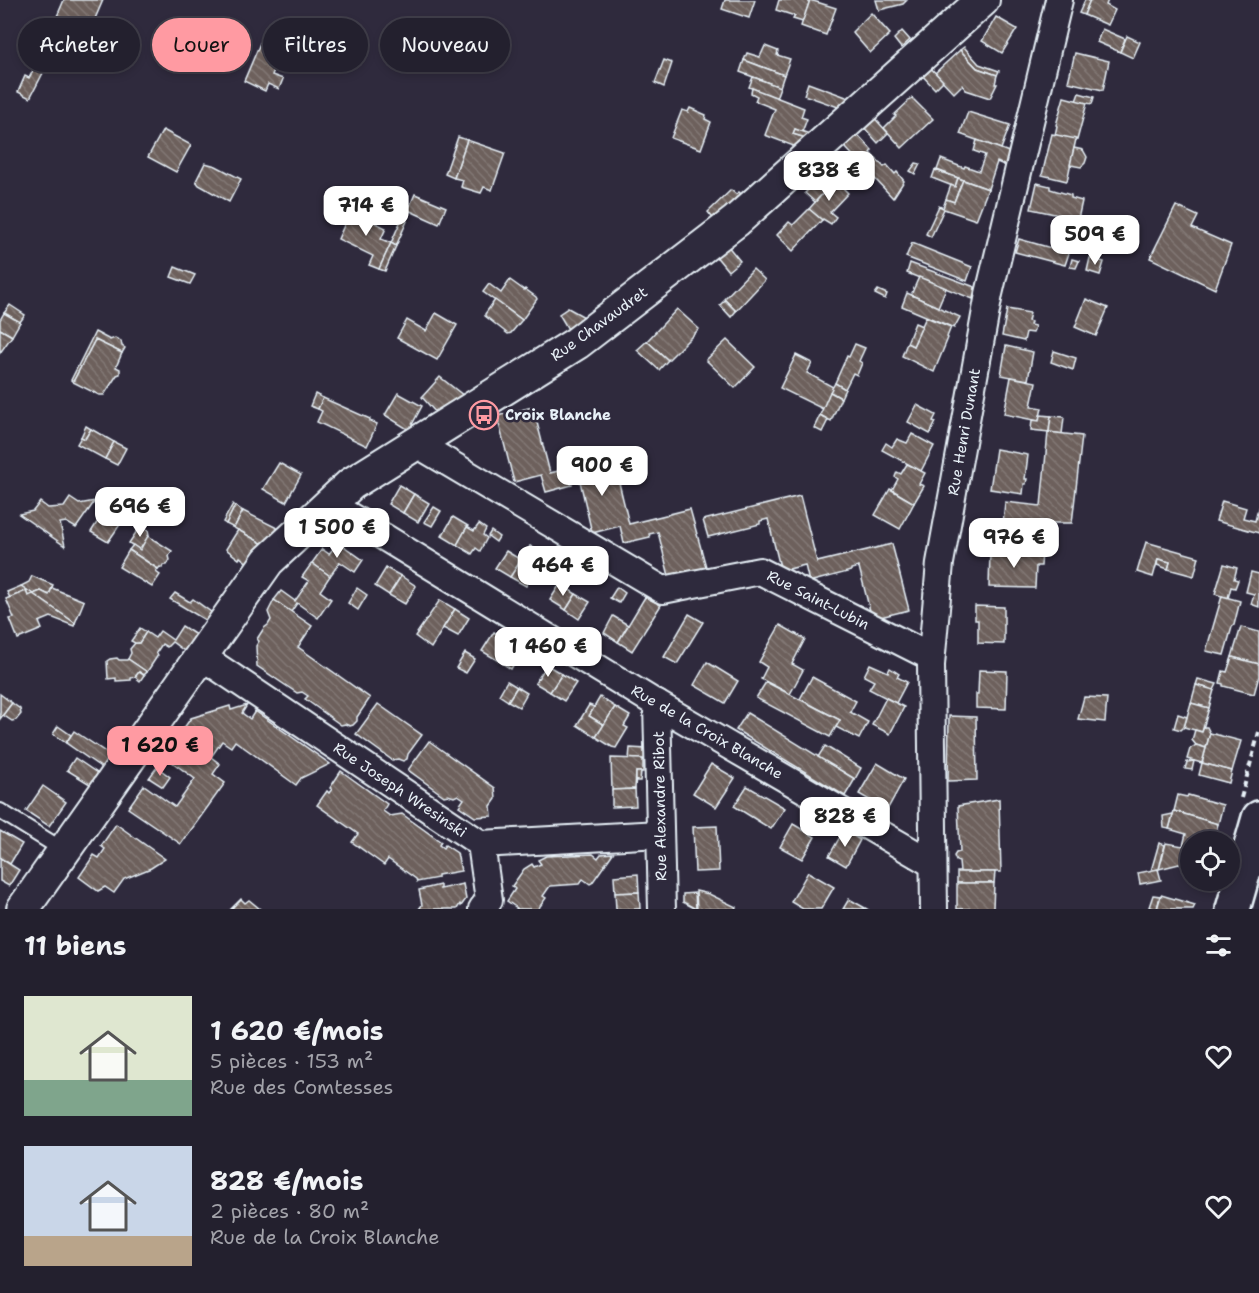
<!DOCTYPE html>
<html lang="fr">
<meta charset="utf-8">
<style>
body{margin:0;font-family:"Shantell Sans",sans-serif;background:#2b2836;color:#f1f3f6;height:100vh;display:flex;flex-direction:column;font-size:22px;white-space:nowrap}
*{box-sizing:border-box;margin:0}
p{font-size:20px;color:#a3a3aa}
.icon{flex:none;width:33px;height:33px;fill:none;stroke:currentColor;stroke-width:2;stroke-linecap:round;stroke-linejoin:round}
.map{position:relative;height:909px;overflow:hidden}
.details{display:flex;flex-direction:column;background:#23202e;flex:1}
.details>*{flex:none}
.banner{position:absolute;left:18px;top:18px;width:600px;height:54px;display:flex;gap:12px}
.tools{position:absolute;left:1180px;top:831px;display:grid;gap:12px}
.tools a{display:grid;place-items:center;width:60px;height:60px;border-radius:50%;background:#23202e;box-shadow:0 3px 9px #0003,0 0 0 2px #403e4a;font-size:30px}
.price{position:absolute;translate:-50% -51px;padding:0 14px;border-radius:12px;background:#fff;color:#222;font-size:20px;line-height:39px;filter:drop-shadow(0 2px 3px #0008)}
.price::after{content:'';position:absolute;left:50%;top:36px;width:18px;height:14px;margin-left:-9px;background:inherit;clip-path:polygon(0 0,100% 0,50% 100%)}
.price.on{background:#ff9aa2;color:#111}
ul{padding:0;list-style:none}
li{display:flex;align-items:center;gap:18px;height:150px;padding:0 24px}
li span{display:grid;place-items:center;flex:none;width:168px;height:120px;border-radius:0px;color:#555}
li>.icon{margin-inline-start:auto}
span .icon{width:72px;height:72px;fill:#fffc;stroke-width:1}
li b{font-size:26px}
h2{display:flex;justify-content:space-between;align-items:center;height:72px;padding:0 24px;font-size:26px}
.pill{padding:0 21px;border-radius:27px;background:#23202e;box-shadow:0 3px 9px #0003,0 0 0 2px #403e4a;font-size:21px;line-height:54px}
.pill.on{background:#ff9aa2;color:#111}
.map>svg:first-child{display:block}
</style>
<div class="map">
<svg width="1259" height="909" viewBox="0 0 1259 909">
<defs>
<pattern id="building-back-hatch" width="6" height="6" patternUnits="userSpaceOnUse" patternTransform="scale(1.5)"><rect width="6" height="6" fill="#6d615c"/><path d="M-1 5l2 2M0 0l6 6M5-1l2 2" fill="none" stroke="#827874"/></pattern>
</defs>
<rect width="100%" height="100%" fill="#2f2a3d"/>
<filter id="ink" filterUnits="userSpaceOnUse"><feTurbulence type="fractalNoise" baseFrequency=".0167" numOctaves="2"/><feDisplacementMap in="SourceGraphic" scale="12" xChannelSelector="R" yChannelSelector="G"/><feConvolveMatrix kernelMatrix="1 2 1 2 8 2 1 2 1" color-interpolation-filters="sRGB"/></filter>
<g filter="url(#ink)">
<!-- building -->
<g fill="url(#building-back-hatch)" stroke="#e8f1f8" stroke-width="1.5">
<polygon points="64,0 103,0 88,35 55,21"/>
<polygon points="725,0 755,0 749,18 722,9"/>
<polygon points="779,0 810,0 803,22 793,19 795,16 776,10"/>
<polygon points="810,0 836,8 826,35 801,26"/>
<polygon points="876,0 907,0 903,4 879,10"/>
<polygon points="1085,0 1090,0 1084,15 1079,13"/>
<polygon points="1090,0 1108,0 1106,5 1115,10 1108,25 1084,15"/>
<polygon points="871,13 890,34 870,53 852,32"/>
<polygon points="996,17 1017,29 1002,53 982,41"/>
<polygon points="1102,29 1125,39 1120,52 1097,42"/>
<polygon points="902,31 910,40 901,48 894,39"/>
<polygon points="1127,36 1140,42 1133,58 1120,52"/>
<polygon points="261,41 271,45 266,58 277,62 272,75 283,79 279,89 268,84 265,91 244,81"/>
<polygon points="765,46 778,51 777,55 790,59 784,75 744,60 747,53 760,57"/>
<polygon points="964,47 979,64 999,71 997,75 977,68 960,50"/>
<polygon points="960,50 977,68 997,75 995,84 997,84 990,98 966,90 962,85 954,93 935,73"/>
<polygon points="1075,53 1109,61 1103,90 1068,82"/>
<polygon points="664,60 672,63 664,87 655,83"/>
<polygon points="744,60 784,75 780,87 740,72"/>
<polygon points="926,63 943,81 935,89 918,71"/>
<polygon points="41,67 45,69 30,98 18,92 25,76 29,78 34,69 38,71"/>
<polygon points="753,77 780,87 776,98 749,87"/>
<polygon points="808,83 849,98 838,107 804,95"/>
<polygon points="752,88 804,108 801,117 807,119 802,132 795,129 793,134 806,138 796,147 765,135 775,109 755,101 757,96 751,93"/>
<polygon points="1079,93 1094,97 1092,104 1076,101"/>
<polygon points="1064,97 1087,103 1077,140 1055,135 1057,126 1056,125"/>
<polygon points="912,98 933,119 902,148 884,128 896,116 894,115"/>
<polygon points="690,108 706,115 705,119 711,122 701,149 671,138 682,110 688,112"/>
<polygon points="968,112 1010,125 1001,149 960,134"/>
<polygon points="871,114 888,133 878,143 860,123"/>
<polygon points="795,129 810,134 806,138 793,134"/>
<polygon points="163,130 191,145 176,172 148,157"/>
<polygon points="1052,134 1076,139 1067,181 1042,175"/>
<polygon points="858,135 872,150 870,153 884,167 887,165 895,174 897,172 904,181 893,198 845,147"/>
<polygon points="458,137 467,140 454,178 445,174"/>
<polygon points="467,140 505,153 492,190 484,187 481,193 461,187 463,180 454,178"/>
<polygon points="977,140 1009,152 1006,166 997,162 988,189 937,170 941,159 964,168 965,166 979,171 985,155 974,151"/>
<polygon points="1074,148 1083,150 1087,157 1085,163 1081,167 1070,165"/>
<polygon points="205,163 216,166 241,179 229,202 199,185 196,181"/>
<polygon points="916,163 920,164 915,174 910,171"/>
<polygon points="935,170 958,178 955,187 932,178"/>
<polygon points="958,178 963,180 954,202 946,199 951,185 955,187"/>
<polygon points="835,180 848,193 830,212 836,217 831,224 823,219 822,220 809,209"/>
<polygon points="963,180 988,189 976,220 944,209 931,237 926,234 939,206 943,208 946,199 954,202"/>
<polygon points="1037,183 1050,186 1050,189 1071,195 1071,198 1082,201 1078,219 1031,209"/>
<polygon points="813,185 823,193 815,202 805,193"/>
<polygon points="731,190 736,194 739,192 743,196 715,221 708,212"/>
<polygon points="415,194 446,207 439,224 408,210"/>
<polygon points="1176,206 1198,216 1192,228 1231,245 1215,289 1150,258"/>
<polygon points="809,209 822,220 793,251 777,235 789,222 793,225"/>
<polygon points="351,210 365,216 365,218 386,228 381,239 391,243 379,269 369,265 373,256 338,239"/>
<polygon points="402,218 407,221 396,246 391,243"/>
<polygon points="1019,239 1069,253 1065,265 1015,252"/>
<polygon points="1057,239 1072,243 1069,253 1055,249"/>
<polygon points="391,243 396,246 385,271 379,269"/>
<polygon points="912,243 972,267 967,281 906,257"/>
<polygon points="727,245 740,261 728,271 715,255"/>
<polygon points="1090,258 1104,262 1100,275 1087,271"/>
<polygon points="1072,259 1079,261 1076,268 1070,267"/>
<polygon points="910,263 975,287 973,299 907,273"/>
<polygon points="175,267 195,275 190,284 171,277"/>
<polygon points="753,269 765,280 736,311 724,299"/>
<polygon points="919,277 946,288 938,307 911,295"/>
<polygon points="510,280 524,290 525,289 536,297 537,299 522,320 483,292 489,284 501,293"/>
<polygon points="878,290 887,294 885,299 875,294"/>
<polygon points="907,293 960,317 954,328 902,306"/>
<polygon points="1086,299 1108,308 1096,336 1075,327"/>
<polygon points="495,300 522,320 511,333 508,334 485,316 485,314"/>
<polygon points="725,300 736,311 731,317 720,305"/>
<polygon points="10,305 25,315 20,322 4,313"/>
<polygon points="568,308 588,319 569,331 559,314"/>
<polygon points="677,309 699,329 668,360 647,341"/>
<polygon points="1007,309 1030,313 1028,321 1031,322 1030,325 1035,326 1033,333 1026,332 1024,341 1002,336"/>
<polygon points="4,313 20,322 12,336 0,329 0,320"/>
<polygon points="436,313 457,325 437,360 397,338 407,320 426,331"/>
<polygon points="926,317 951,327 947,337 948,338 934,372 902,356 907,343 913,346"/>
<polygon points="915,323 922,326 913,346 907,343"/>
<polygon points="0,329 12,336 0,353"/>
<polygon points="95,332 110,340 115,338 121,341 122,346 125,348 122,353 95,340 73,382 71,380"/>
<polygon points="95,340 122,353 116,367 120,369 120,374 117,375 104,395 99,395 73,382"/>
<polygon points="727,340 755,367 735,388 706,360"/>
<polygon points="647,341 668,360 659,370 637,350"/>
<polygon points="855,344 865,348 859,361 862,363 857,375 853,373 845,389 835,383 847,356 849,357"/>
<polygon points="1006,346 1033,352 1028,380 1001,375"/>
<polygon points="1054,351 1076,358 1073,370 1051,362"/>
<polygon points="796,355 812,363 807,373 833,387 823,409 780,388"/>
<polygon points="440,377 464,396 437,414 422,397"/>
<polygon points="1011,377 1036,382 1031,406 1042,408 1039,421 1004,414"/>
<polygon points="835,383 845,389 841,398 830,392"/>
<polygon points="830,392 841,398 831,421 820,415"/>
<polygon points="398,393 422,406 409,430 385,415"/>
<polygon points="315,394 323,398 318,409 310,406"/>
<polygon points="323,398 370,419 370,421 377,424 367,446 317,422 322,411 318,409"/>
<polygon points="917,405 936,415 933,421 936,422 930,434 908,422"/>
<polygon points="533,407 550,473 613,458 629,524 690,509 708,574 671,584 658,532 649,534 650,537 624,543 620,526 592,533 580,481 571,483 572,485 546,492 541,475 514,482 497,416"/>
<polygon points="820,415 828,420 822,432 814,428"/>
<polygon points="1040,415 1051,416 1049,432 1031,430 1032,420 1039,421"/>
<polygon points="1051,416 1064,417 1062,434 1049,432"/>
<polygon points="86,426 91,429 85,439 81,437"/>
<polygon points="91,429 114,442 105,459 77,444 81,437 85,439"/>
<polygon points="1048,432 1082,436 1072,523 1003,523 1005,502 1041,506"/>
<polygon points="912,434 934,446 921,471 882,450 886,443 892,447 897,439 907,443"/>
<polygon points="114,442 126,448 117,465 105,459"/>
<polygon points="996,449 1028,455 1025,479 1027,479 1026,484 1024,484 1023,494 990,489"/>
<polygon points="279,463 301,475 286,502 263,489"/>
<polygon points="907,464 925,473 919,484 924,486 914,503 892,490 898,479 895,477 897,472 901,474"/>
<polygon points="399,485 414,494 403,513 388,504"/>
<polygon points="890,489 914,503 900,529 875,515"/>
<polygon points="414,494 429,503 418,522 403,513"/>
<polygon points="800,496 817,562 892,544 909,610 872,619 859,567 851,569 851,571 809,582 805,565 781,571 768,519 760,521 760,524 708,537 703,520"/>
<polygon points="70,498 79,504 95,501 76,528 66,522 60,523 65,546 19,514 33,511 40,502 48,508 64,507"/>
<polygon points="1222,501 1246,508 1243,518 1255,521 1259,505 1259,533 1216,521"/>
<polygon points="233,504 235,506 226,524 223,522"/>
<polygon points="235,506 243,511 234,528 226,524"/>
<polygon points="434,507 441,511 432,526 424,522"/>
<polygon points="243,511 281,530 265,545 234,528"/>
<polygon points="103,513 121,523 108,542 91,532"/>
<polygon points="453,517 468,526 457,545 442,536"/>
<polygon points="970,522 994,523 995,541 970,541"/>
<polygon points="479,524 486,529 483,535 487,538 480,551 476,548 472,554 457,545 467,527 474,531"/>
<polygon points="143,527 148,530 149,535 140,550 129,543 139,528"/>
<polygon points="238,530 265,545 250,565 240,557 239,559 226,549"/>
<polygon points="491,531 499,537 496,542 488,536"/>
<polygon points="148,536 172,551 169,556 170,560 167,565 163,565 162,568 160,567 158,569 129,550 133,545 140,550"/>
<polygon points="338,542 363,560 355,572 340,562 330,576 312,563 322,549 329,554"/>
<polygon points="1146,542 1199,557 1194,576 1168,569 1170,562 1158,559 1153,577 1137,572"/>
<polygon points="530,546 548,557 540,571 536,569 526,586 510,577"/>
<polygon points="129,550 158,569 156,572 160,575 152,587 119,567"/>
<polygon points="506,551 521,560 510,577 495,568"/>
<polygon points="990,552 1042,552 1041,566 1036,566 1035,588 989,587"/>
<polygon points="1158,559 1170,562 1168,569 1157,565"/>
<polygon points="312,563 330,576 320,591 331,599 318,618 297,603 291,612 274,600 281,591 295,601 309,581 302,577"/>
<polygon points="1224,564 1237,568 1234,579 1238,580 1235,588 1231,587 1228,598 1215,594"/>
<polygon points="386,568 401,576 389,595 375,586"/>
<polygon points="1251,572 1259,574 1259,607 1251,604 1254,594 1246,592"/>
<polygon points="32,576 53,585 49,595 41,591 33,594 21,586 29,582"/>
<polygon points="401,576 416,586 405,604 389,595"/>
<polygon points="560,584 576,594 566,610 550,600"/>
<polygon points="21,586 33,594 28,596 26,591 10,598 7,592"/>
<polygon points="617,587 625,593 619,603 610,598"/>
<polygon points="52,588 84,601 75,623 33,594 41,591 49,595"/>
<polygon points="357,588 367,595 358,610 348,603"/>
<polygon points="26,591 28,596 33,594 75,623 74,626 51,617 39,622 42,629 18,639 10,619 14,618 6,599"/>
<polygon points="175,593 190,602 193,599 215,615 210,623 170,599"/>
<polygon points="576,594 590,602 579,619 566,610"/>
<polygon points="1222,596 1240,601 1234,625 1232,627 1224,655 1206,651"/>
<polygon points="645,597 661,605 632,651 618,642"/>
<polygon points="274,600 312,626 298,647 370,698 357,717 357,721 353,725 350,726 345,724 341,725 305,699 308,696 302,692 297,693 257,666 256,646 259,641 257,639 264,628 268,625 271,620 268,612"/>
<polygon points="440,600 455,609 431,648 415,636"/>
<polygon points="975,606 1004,607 1004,644 978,643 978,620 975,620"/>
<polygon points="455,609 469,618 458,636 443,628"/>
<polygon points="689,614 703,622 677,664 664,657"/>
<polygon points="613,616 628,625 618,642 604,633"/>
<polygon points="780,625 805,639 792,664 803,670 790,694 761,679 767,667 759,662"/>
<polygon points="182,626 199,637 187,653 172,642 167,647 162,644 156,653 158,655 147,672 128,659 131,653 130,649 135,643 139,643 146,632 155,638 160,631 173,640"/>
<polygon points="1241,627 1259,632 1259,664 1232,657"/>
<polygon points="140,628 146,632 139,643 135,643 131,641"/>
<polygon points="494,632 508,641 497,660 482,651"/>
<polygon points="508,641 522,650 511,669 497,660"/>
<polygon points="465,653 475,659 466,673 456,668"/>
<polygon points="1232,657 1259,664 1259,676 1254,694 1223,686 1223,684 1220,683 1223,671 1227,672"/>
<polygon points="117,658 119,660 127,660 128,659 147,672 144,675 139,672 135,677 131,678 131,680 116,681 116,678 108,679 107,661 110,659"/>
<polygon points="707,662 738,681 725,703 694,685"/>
<polygon points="870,664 888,672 890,668 899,674 897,677 907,682 896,703 869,689 874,681 864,676"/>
<polygon points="547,665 562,674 550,692 535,683"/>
<polygon points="979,670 1007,671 1006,709 976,708 976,694 978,694"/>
<polygon points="139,672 144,675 140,681 135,677"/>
<polygon points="562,674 576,683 564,701 550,692"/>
<polygon points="812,677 856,701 850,712 868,722 859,739 836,727 840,720 800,699"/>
<polygon points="1198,679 1217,684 1214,690 1196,685"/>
<polygon points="507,681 517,687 508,701 499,695"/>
<polygon points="766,682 840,720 830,737 756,698"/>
<polygon points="1196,685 1214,690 1209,708 1191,703"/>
<polygon points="517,687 527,693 519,707 508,701"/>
<polygon points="0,694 12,703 0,719"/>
<polygon points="600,697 615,707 604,725 589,716"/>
<polygon points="1084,697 1107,698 1105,722 1078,719"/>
<polygon points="886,698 904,707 890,734 872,725"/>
<polygon points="12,703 20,709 21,714 16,720 12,721 3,715"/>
<polygon points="1191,703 1209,708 1202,732 1184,727"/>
<polygon points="378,704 422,735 408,754 407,759 403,761 398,759 392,760 356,734"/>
<polygon points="247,705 242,713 250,719 255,711 330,764 301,778 296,785 235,741 231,747 222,741 211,757 220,764 213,774 225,783 181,844 128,808 144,785 175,807 195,779 164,756 191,718 230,706 231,710"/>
<polygon points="589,705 594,707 589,716 604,725 596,737 577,725"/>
<polygon points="615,707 630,716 624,726 628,728 616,748 612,747 596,737"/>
<polygon points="747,713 855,779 845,796 736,730"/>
<polygon points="1178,714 1187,717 1184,727 1181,730 1174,728"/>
<polygon points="949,716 976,717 977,780 948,781"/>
<polygon points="58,726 71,735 66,743 53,734"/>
<polygon points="1204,727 1207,727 1210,733 1206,748 1196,745 1192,740 1195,730 1202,732"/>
<polygon points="74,731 113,757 105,770 66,743"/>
<polygon points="1210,733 1241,741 1232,771 1202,763"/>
<polygon points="429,741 495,788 496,799 491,806 492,816 475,817 459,806 464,799 458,795 454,797 448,795 444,796 408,770"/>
<polygon points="1196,745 1206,748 1202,763 1187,759 1190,749"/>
<polygon points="825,746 861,768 855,779 818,757"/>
<polygon points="630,748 647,749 647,760 629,759"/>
<polygon points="75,758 100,775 93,786 67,770"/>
<polygon points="611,758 643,759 643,772 636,772 635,789 612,790"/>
<polygon points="1194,761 1192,770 1185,769 1187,762"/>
<polygon points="877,763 904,779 887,810 859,794"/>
<polygon points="1202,763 1232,771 1229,783 1199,775"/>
<polygon points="711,764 735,778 716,807 693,793"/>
<polygon points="157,767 170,777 163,787 149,778"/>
<polygon points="341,771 387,804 383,811 390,816 402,814 441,842 439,845 443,848 445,845 457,853 461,871 438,875 438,878 417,882 416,879 388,859 384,865 352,842 358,834 317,805 327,791 329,793 332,789 330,788"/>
<polygon points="636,772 641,772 640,781 636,781"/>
<polygon points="43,786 66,802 49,826 26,811"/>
<polygon points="747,786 785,808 771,829 734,806"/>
<polygon points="635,789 636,806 612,807 612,790"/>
<polygon points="1178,795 1187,797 1188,795 1223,805 1218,824 1174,811"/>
<polygon points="999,799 1001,872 960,872 959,862 956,861 954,856 956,853 960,852 958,806"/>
<polygon points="1174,811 1218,824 1213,842 1191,842 1191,868 1179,864 1159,869 1166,843 1183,846 1186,834 1169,829"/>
<polygon points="1173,814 1169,829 1164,828 1163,816"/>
<polygon points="116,824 165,859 151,868 124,879 114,893 105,887 98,891 79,877 94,855 99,858 105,849 101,846"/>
<polygon points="793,824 815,837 802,859 780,847"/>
<polygon points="717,826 719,871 695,872 693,827"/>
<polygon points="844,830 860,840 846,866 829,856"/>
<polygon points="0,831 22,844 10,864 0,858"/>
<polygon points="1159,843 1165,845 1159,869 1151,871"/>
<polygon points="613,853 592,883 590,884 583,879 579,884 550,886 543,896 546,898 538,909 516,909 517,908 507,901 515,889 512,886 524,869 532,864 534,867 541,864 538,860 546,856 593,854 598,858 601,854"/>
<polygon points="0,858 19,870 9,886 0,881"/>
<polygon points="1158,869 1161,880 1140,884 1138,873"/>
<polygon points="808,872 834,887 821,909 803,909 791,902"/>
<polygon points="957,872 995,872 994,883 957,883"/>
<polygon points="638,874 639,892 615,893 614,876"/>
<polygon points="957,883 994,883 993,908 957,909"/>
<polygon points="463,884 466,899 461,906 460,904 457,909 419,909 422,905 419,890 440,885 440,889"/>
<polygon points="696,891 709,894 736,907 735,909 697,909"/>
<polygon points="639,892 640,909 616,909 615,893"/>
<polygon points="695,893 696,909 683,902 683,894"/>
<polygon points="1153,895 1160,896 1157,909 1149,907"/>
<polygon points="1161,895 1195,905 1193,909 1157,909"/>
<polygon points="241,899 245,903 249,900 260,909 231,909"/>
<polygon points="849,899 867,909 843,909"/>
</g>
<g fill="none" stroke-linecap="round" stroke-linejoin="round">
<!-- service casing -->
<g stroke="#e8f1f8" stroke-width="18">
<polyline id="service" points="0,811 63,850"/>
</g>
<!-- minor casing -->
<g stroke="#e8f1f8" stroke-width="30">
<g id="minor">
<polyline points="417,444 663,590 760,571 931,657"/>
<polyline points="330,504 657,704 933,864"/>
<polyline points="201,656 481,844 660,834"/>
<polyline points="657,704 662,909"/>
<polyline points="481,844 489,900 482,909"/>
<polyline points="934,909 931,665 940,563 989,294 1059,0"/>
</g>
</g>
<!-- tertiary casing -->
<g stroke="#e8f1f8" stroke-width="36">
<polyline id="tertiary" points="23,909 268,561 351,484 577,343 736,221 983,0"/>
</g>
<!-- secondary casing -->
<g stroke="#e8f1f8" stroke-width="38">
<polyline id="secondary" points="1233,909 1259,818"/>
</g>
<!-- path -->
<polyline stroke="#e8f1f8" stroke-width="4" stroke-dasharray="6 4.5" stroke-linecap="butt" points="1241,798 1259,732"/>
<!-- service -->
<use href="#service" stroke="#2f2a3d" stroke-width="14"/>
<!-- minor -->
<use href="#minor" stroke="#2f2a3d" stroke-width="26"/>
<!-- tertiary -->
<use href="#tertiary" stroke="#2f2a3d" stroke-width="32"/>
<!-- secondary -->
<use href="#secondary" stroke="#2f2a3d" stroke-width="33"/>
</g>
</g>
<!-- icons -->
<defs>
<g id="bus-ring" transform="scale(1.5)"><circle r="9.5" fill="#2f2a3d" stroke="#ff9aa2" stroke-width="1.5"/><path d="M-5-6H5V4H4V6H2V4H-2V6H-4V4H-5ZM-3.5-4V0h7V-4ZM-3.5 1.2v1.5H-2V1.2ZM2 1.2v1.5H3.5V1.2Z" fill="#ff9aa2"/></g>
</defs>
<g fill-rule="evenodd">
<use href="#bus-ring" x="484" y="415"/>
</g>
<g text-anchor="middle" stroke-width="5" stroke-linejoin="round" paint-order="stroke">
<!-- street labels -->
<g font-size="15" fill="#e8f1f8" stroke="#2f2a3d">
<text transform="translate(599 324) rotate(-36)" y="5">Rue Chavaudret</text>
<text transform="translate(964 432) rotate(-80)" y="5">Rue Henri Dunant</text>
<text transform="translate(818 600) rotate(27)" y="5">Rue Saint-Lubin</text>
<text transform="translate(707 732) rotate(30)" y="5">Rue de la Croix Blanche</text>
<text transform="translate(400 790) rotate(34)" y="5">Rue Joseph Wresinski</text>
<text transform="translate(660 806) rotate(-91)" y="5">Rue Alexandre Ribot</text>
</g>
<!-- poi labels -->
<g font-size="15" font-weight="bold" fill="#e8f1f8" stroke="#2f2a3d" text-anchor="start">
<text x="505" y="420">Croix Blanche</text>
</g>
</g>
</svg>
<div class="tools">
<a><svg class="icon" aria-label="locate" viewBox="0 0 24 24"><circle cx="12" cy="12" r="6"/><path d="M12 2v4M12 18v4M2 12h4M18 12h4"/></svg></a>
</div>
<b class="price" style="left:829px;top:202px">838 €</b>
<b class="price" style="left:366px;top:237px">714 €</b>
<b class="price" style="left:1095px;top:266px">509 €</b>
<b class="price" style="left:602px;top:497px">900 €</b>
<b class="price" style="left:140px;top:538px">696 €</b>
<b class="price" style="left:337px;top:559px">1 500 €</b>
<b class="price" style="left:1014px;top:569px">976 €</b>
<b class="price" style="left:563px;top:597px">464 €</b>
<b class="price" style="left:548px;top:678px">1 460 €</b>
<b class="price on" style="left:160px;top:777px">1 620 €</b>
<b class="price" style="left:845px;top:848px">828 €</b>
<div class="banner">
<a class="pill">Acheter</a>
<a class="pill on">Louer</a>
<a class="pill">Filtres</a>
<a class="pill">Nouveau</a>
</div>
</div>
<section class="details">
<h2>11 biens<svg class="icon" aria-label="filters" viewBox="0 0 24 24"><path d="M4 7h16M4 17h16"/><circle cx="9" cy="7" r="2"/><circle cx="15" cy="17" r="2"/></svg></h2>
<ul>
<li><span style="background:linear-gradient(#dfe7d0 70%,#7fa58c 0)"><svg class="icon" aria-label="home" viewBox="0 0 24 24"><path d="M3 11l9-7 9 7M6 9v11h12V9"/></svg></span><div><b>1 620 €/mois</b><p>5 pièces · 153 m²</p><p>Rue des Comtesses</p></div><svg class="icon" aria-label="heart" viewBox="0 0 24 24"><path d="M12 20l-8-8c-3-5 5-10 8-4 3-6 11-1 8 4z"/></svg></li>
<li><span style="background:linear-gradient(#c9d6e8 75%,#b9a48a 0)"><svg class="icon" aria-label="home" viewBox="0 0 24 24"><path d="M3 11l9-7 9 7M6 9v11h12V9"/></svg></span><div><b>828 €/mois</b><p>2 pièces · 80 m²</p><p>Rue de la Croix Blanche</p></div><svg class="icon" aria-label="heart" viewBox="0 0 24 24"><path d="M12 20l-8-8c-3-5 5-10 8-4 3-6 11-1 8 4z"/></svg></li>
</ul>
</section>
